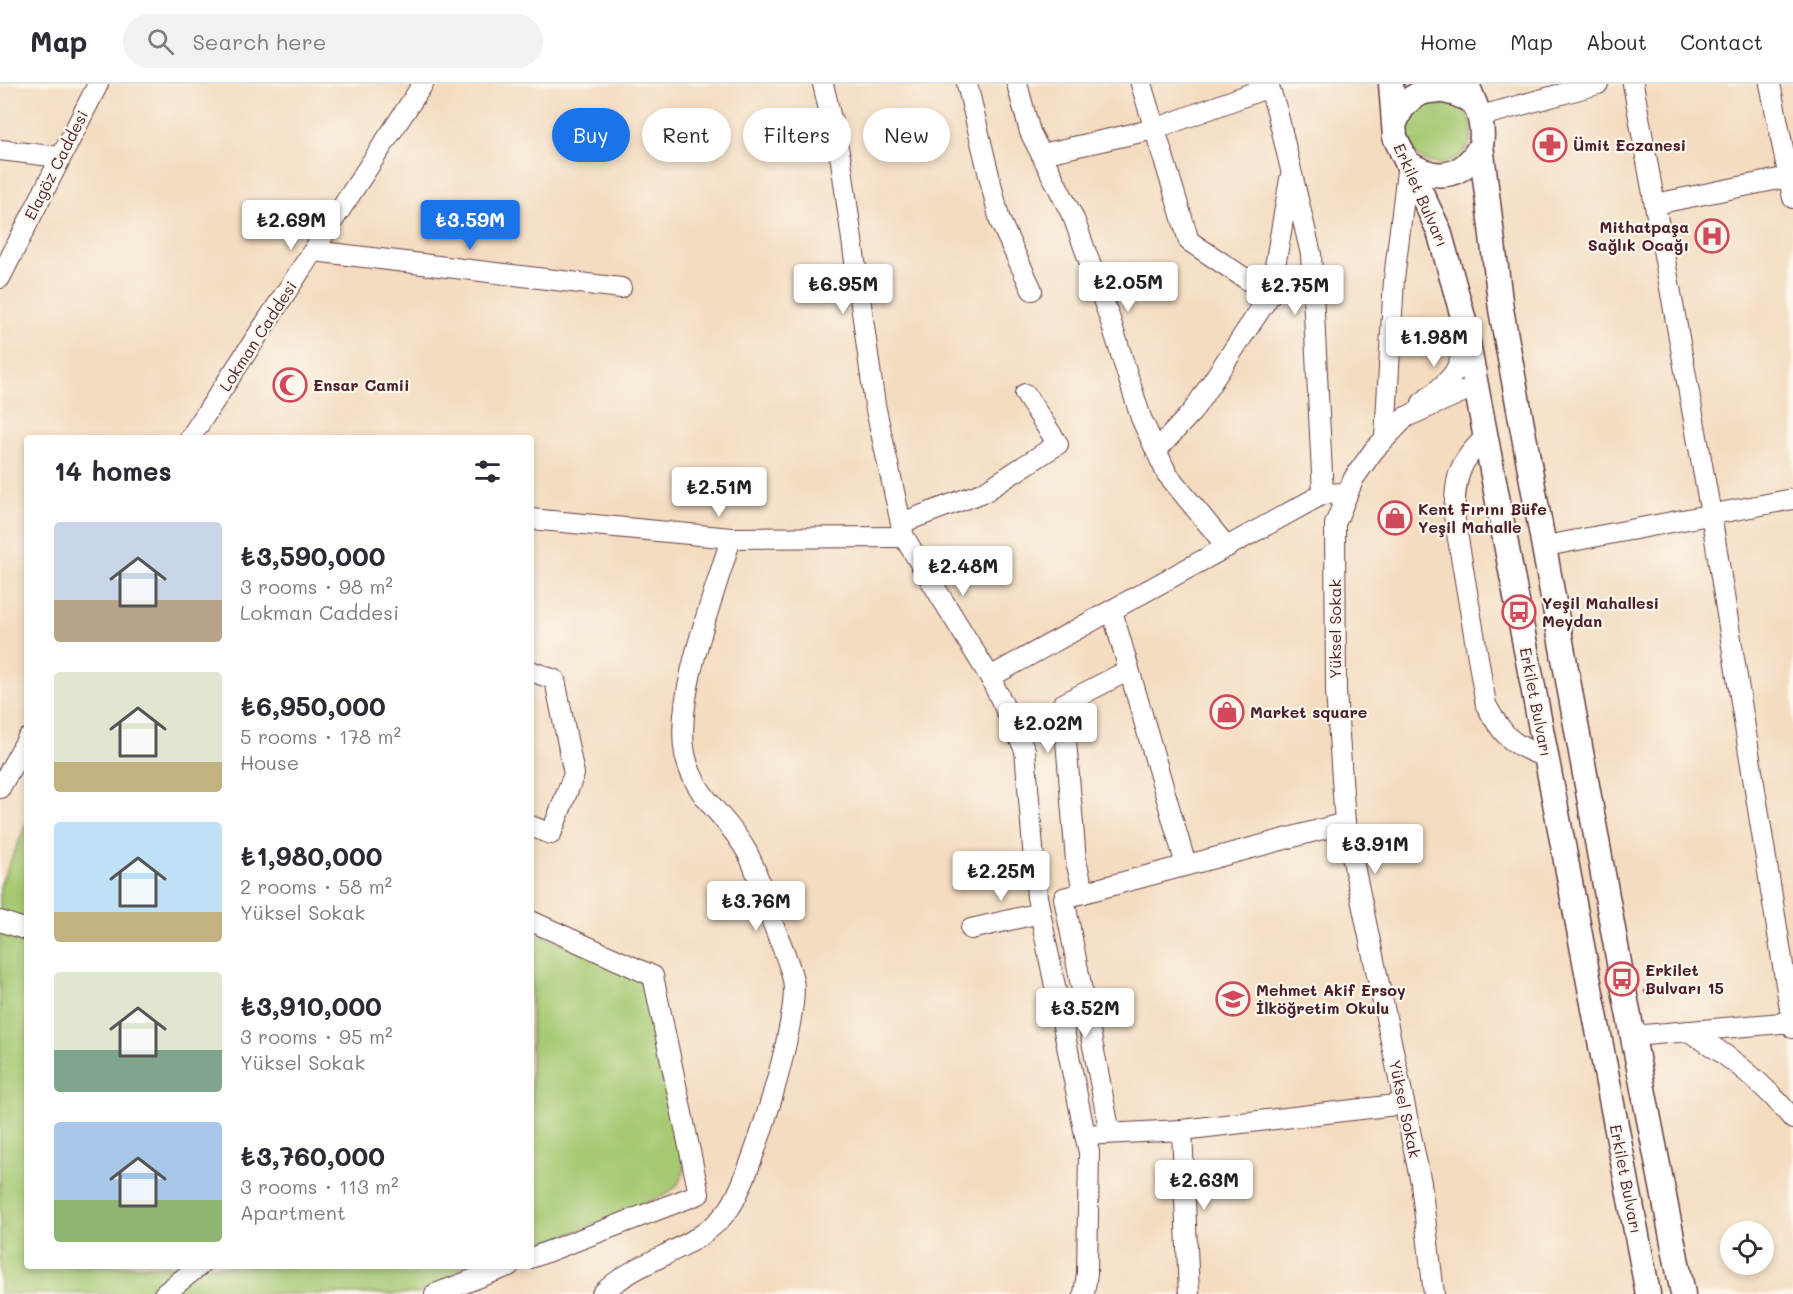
<!DOCTYPE html>
<meta charset="utf-8">
<style>
body{margin:0;font-family:Mali,sans-serif;background:#f2f2f3;color:#2b2b33;height:100vh;display:flex;flex-direction:column;font-size:22px;white-space:nowrap}
*{box-sizing:border-box;margin:0}
p{font-size:20px;color:#7c7c81}
.icon{flex:none;width:33px;height:33px;fill:none;stroke:currentColor;stroke-width:2;stroke-linecap:round;stroke-linejoin:round}
.map{position:relative;flex:1;overflow:hidden}
.side{position:absolute;left:24px;top:351px;width:510px;height:834px;display:flex;flex-direction:column;background:#fff;border-radius:6px;box-shadow:0 3px 9px #0003}
.side>*{flex:none}
.top-card{position:absolute;left:552px;top:24px;width:570px;height:54px;display:flex;gap:12px}
.fabs{position:absolute;left:1720px;top:1137px;display:grid;gap:12px}
.fabs a{display:grid;place-items:center;width:54px;height:54px;border-radius:50%;background:#fff;box-shadow:0 3px 9px #0003;font-size:30px}
.price{position:absolute;translate:-50% -51px;padding:0 14px;border-radius:6px;background:#fff;color:#222;font-size:20px;line-height:39px;filter:drop-shadow(0 2px 3px #0008)}
.price::after{content:'';position:absolute;left:50%;top:36px;width:18px;height:14px;margin-left:-9px;background:inherit;clip-path:polygon(0 0,100% 0,50% 100%)}
.price.selected{background:#1a73e8;color:#fff}
ul{padding:0;list-style:none}
li{display:flex;align-items:center;gap:18px;height:150px;padding:0 30px}
li span{display:grid;place-items:center;flex:none;width:168px;height:120px;border-radius:6px;color:#555}
li>.icon{margin-inline-start:auto}
span .icon{width:72px;height:72px;fill:#fffc;stroke-width:1}
li b{font-size:26px}
h2{display:flex;justify-content:space-between;align-items:center;height:72px;padding:0 30px;font-size:26px}
.pill{padding:0 21px;border-radius:27px;background:#fff;box-shadow:0 3px 9px #0003;font-size:21px;line-height:54px}
.pill.selected{background:#1a73e8;color:#fff}
header{display:flex;align-items:center;gap:36px;box-sizing:border-box;height:84px;padding:0 30px;background:#fff;border-bottom:2px solid #e1e1e2}
header strong{font-size:28px}
nav{display:flex;gap:33px;margin-inline-start:auto;font-size:21px}
.search{width:420px;height:54px;background:#f2f2f3;display:flex;align-items:center;gap:15px;box-sizing:border-box;padding:0 21px;border-radius:33px;color:#7c7c81;font-size:22px}
.map>svg:first-child{display:block}
</style>
<header>
<strong>Map</strong>
<div class="search"><svg class="icon" aria-label="search" viewBox="0 0 24 24"><circle cx="10" cy="10" r="6"/><path d="M15 15l6 6"/></svg>Search here</div>
<nav><a>Home</a><a>Map</a><a>About</a><a>Contact</a></nav>
</header>
<div class="map">
<svg width="1793" height="1210" viewBox="0 0 1793 1210">
<rect width="100%" height="100%" fill="#fbf7ec"/>
<filter id="ink" filterUnits="userSpaceOnUse"><feTurbulence type="fractalNoise" baseFrequency=".0167" numOctaves="2"/><feDisplacementMap in="SourceGraphic" scale="12" xChannelSelector="R" yChannelSelector="G"/><feConvolveMatrix kernelMatrix="1 2 1 2 8 2 1 2 1" color-interpolation-filters="sRGB"/></filter>
<filter id="wash" filterUnits="userSpaceOnUse"><feTurbulence type="fractalNoise" baseFrequency=".008" numOctaves="4" result="noise"/><feDisplacementMap in="SourceGraphic" scale="24" xChannelSelector="R" yChannelSelector="G"/><feGaussianBlur stdDeviation="1.35" result="paint"/><feColorMatrix in="noise" values="0 0 0 0 0 0 0 0 0 0 0 0 0 0 0 0 0 1.4 0 .05"/><feComposite in="paint" operator="in"/></filter>
<g filter="url(#wash)">
<rect width="100%" height="100%" fill="#f4dcc0"/>
<!-- green -->
<g fill="#a6c972" stroke="#78744e" stroke-width="1.5">
<circle cx="1439" cy="47" r="33"/>
<polygon points="27,738 27,1182 493,1182 418,1210 0,1210 0,802"/>
<polygon points="531,846 636,892 647,907 685,1086 677,1102 665,1111 531,1166"/>
</g>
</g>
<g filter="url(#ink)">
<g fill="none" stroke-linecap="round" stroke-linejoin="round">
<!-- minor casing -->
<g stroke="#643b41" stroke-width="22">
<g id="minor">
<polyline points="823,0 841,77 875,321 904,453 990,593 1025,666 1037,813 1085,1051 1182,1046 1404,1020"/>
<polyline points="967,0 1000,137 1032,206"/>
<polyline points="1017,0 1030,48 1074,135 1110,235 1141,334 1167,390 1227,463"/>
<polyline points="1141,0 1189,157 1270,211"/>
<polyline points="1268,0 1277,27 1311,170 1323,410 1346,409"/>
<polyline points="1633,0 1711,430 1792,938"/>
<polyline points="1770,0 1793,114"/>
<polyline points="1481,32 1598,0"/>
<polyline points="0,66 60,73"/>
<polyline points="1042,70 1155,45 1269,3"/>
<polyline points="1655,120 1789,93"/>
<polyline points="314,167 621,204"/>
<polyline points="0,194 98,0"/>
<path d="M 1422,319 C 1447,298 1463,289 1463,254"/>
<path d="M 1486,353 C 1457,379 1456,393 1454,431 L 1486,621 C 1504,653 1511,661 1546,673"/>
<polyline points="190,354 423,0"/>
<polyline points="1385,354 1394,195 1408,79"/>
<polyline points="1156,367 1192,328 1270,211 1290,95"/>
<polyline points="531,435 731,454 904,453"/>
<polyline points="901,439 984,408 1058,360 1025,310"/>
<polyline points="1546,462 1793,415"/>
<polyline points="1112,527 1186,781"/>
<polyline points="531,587 555,596 574,690 551,750 531,742"/>
<polyline points="990,593 1323,410"/>
<polyline points="0,704 27,655"/>
<polyline points="1084,809 1076,777 1063,620 1129,586"/>
<polyline points="0,837 27,846"/>
<polyline points="531,837 653,892 699,1110 531,1174"/>
<polyline points="971,845 1040,829"/>
<path d="M 1688,947 C 1729,971 1763,998 1793,1035"/>
<polyline points="1633,952 1792,938 1793,944"/>
<polyline points="1182,1046 1189,1210"/>
<polyline points="1110,1049 1064,814 1345,739"/>
<polyline points="164,1210 199,1182"/>
<polyline points="435,1210 509,1182"/>
<path d="M 602,1210 C 639,1173 697,1168 729,1125 C 751,1095 801,931 793,896 C 789,877 780,858 773,840 C 765,816 759,790 747,768 C 727,731 694,714 685,670 C 674,613 714,512 731,454"/>
<polyline points="1084,1210 1087,1189 1089,1068 1085,1051"/>
<polyline points="1434,1210 1421,1099 1345,739 1336,607 1335,440 1354,394 1374,366 1406,333 1476,302"/>
</g>
</g>
<!-- major casing -->
<g stroke="#643b41" stroke-width="27">
<g id="major">
<polyline points="1391,0 1395,53 1439,147 1463,233 1648,1210"/>
<path d="M 1467,0 C 1475,22 1485,37 1481,61 L 1501,225 L 1625,912 L 1683,1210"/>
<path d="M 1395,39 C 1409,0 1443,0 1474,19"/>
<path d="M 1408,79 C 1438,99 1464,93 1481,61"/>
</g>
</g>
<!-- path -->
<polyline stroke="#643b41" stroke-width="4" stroke-dasharray="1.5 4.5" stroke-linecap="butt" points="1644,908 1655,906"/>
<!-- minor -->
<use href="#minor" stroke="#fff" stroke-width="20"/>
<!-- major -->
<use href="#major" stroke="#fff" stroke-width="24"/>
</g>
</g>
<!-- icons -->
<defs>
<g id="pharmacy-ring" transform="scale(1.725)"><circle r="9.5" fill="#fbf7ec" stroke="#d1495b" stroke-width="1.5"/><path d="M-2-6h4v4h4v4h-4v4h-4v-4h-4v-4h4Z" fill="#d1495b"/></g>
<g id="hospital-ring" transform="scale(1.725)"><circle r="9.5" fill="#fbf7ec" stroke="#d1495b" stroke-width="1.5"/><path d="M-5-5h3v3.5h4V-5h3V5h-3V1.5h-4V5h-3Z" fill="#d1495b"/></g>
<g id="mosque-ring" transform="scale(1.725)"><circle r="9.5" fill="#fbf7ec" stroke="#d1495b" stroke-width="1.5"/><path d="M3.5-4.9A6 6 0 1 0 3.5 4.9A5 5 0 1 1 3.5-4.9Z" fill="#d1495b"/></g>
<g id="shop-ring" transform="scale(1.725)"><circle r="9.5" fill="#fbf7ec" stroke="#d1495b" stroke-width="1.5"/><path d="M-5-2.5h2.3a2.7 3.5 0 0 1 5.4 0H5L5.5 6h-11ZM-1.5-2.5h3a1.5 2.3 0 0 0-3 0Z" fill="#d1495b"/></g>
<g id="bus-ring" transform="scale(1.725)"><circle r="9.5" fill="#fbf7ec" stroke="#d1495b" stroke-width="1.5"/><path d="M-5-6H5V4H4V6H2V4H-2V6H-4V4H-5ZM-3.5-4V0h7V-4ZM-3.5 1.2v1.5H-2V1.2ZM2 1.2v1.5H3.5V1.2Z" fill="#d1495b"/></g>
<g id="school-ring" transform="scale(1.725)"><circle r="9.5" fill="#fbf7ec" stroke="#d1495b" stroke-width="1.5"/><path d="M0-5L7-2L0 1L-7-2ZM-4 1L0 2.5L4 1V4Q0 6-4 4Z" fill="#d1495b"/></g>
</defs>
<g fill-rule="evenodd">
<use href="#pharmacy-ring" x="1550" y="61"/>
<use href="#hospital-ring" x="1712" y="152"/>
<use href="#mosque-ring" x="290" y="301"/>
<use href="#shop-ring" x="1395" y="434"/>
<use href="#bus-ring" x="1519" y="528"/>
<use href="#shop-ring" x="1227" y="628"/>
<use href="#bus-ring" x="1622" y="895"/>
<use href="#school-ring" x="1233" y="915"/>
</g>
<g text-anchor="middle" stroke-width="4.5" stroke-linejoin="round" paint-order="stroke">
<!-- poi labels -->
<g font-size="16" font-weight="bold" fill="#4a1f2b" stroke="#fbf7ec" text-anchor="start">
<text x="1573" y="67">Ümit Eczanesi</text>
<text x="1689" y="149" text-anchor="end">Mithatpaşa<tspan x="1689" dy="18">Sağlık Ocağı</tspan></text>
<text x="313" y="307">Ensar Camii</text>
<text x="1418" y="431">Kent Fırını Büfe<tspan x="1418" dy="18">Yeşil Mahalle</tspan></text>
<text x="1542" y="525">Yeşil Mahallesi<tspan x="1542" dy="18">Meydan</tspan></text>
<text x="1250" y="634">Market square</text>
<text x="1645" y="892">Erkilet<tspan x="1645" dy="18">Bulvarı 15</tspan></text>
<text x="1256" y="912">Mehmet Akif Ersoy<tspan x="1256" dy="18">İlköğretim Okulu</tspan></text>
</g>
<!-- street labels -->
<g font-size="16" fill="#4a1f2b" stroke="#fbf7ec">
<text transform="translate(56 81) rotate(-63)" y="6">Elagöz Caddesi</text>
<text transform="translate(1421 111) rotate(66)" y="6">Erkilet Bulvarı</text>
<text transform="translate(258 252) rotate(-57)" y="6">Lokman Caddesi</text>
<text transform="translate(1335 545) rotate(-90)" y="6">Yüksel Sokak</text>
<text transform="translate(1536 618) rotate(79)" y="6">Erkilet Bulvarı</text>
<text transform="translate(1405 1025) rotate(78)" y="6">Yüksel Sokak</text>
<text transform="translate(1626 1095) rotate(79)" y="6">Erkilet Bulvarı</text>
</g>
</g>
</svg>
<div class="fabs">
<a><svg class="icon" aria-label="locate" viewBox="0 0 24 24"><circle cx="12" cy="12" r="6"/><path d="M12 2v4M12 18v4M2 12h4M18 12h4"/></svg></a>
</div>
<b class="price" style="left:291px;top:167px">₺2.69M</b>
<b class="price selected" style="left:470px;top:167px">₺3.59M</b>
<b class="price" style="left:1128px;top:229px">₺2.05M</b>
<b class="price" style="left:843px;top:231px">₺6.95M</b>
<b class="price" style="left:1295px;top:232px">₺2.75M</b>
<b class="price" style="left:1434px;top:284px">₺1.98M</b>
<b class="price" style="left:719px;top:434px">₺2.51M</b>
<b class="price" style="left:963px;top:513px">₺2.48M</b>
<b class="price" style="left:1048px;top:670px">₺2.02M</b>
<b class="price" style="left:1375px;top:791px">₺3.91M</b>
<b class="price" style="left:1001px;top:818px">₺2.25M</b>
<b class="price" style="left:756px;top:848px">₺3.76M</b>
<b class="price" style="left:1085px;top:955px">₺3.52M</b>
<b class="price" style="left:1204px;top:1127px">₺2.63M</b>
<div class="top-card">
<a class="pill selected">Buy</a>
<a class="pill">Rent</a>
<a class="pill">Filters</a>
<a class="pill">New</a>
</div>
<section class="side">
<h2>14 homes<svg class="icon" aria-label="filters" viewBox="0 0 24 24"><path d="M4 7h16M4 17h16"/><circle cx="9" cy="7" r="2"/><circle cx="15" cy="17" r="2"/></svg></h2>
<ul>
<li><span style="background:linear-gradient(#c9d6e8 65%,#b9a48a 0)"><svg class="icon" aria-label="home" viewBox="0 0 24 24"><path d="M3 11l9-7 9 7M6 9v11h12V9"/></svg></span><div><b>₺3,590,000</b><p>3 rooms · 98 m²</p><p>Lokman Caddesi</p></div></li>
<li><span style="background:linear-gradient(#dfe7d0 75%,#c2b280 0)"><svg class="icon" aria-label="home" viewBox="0 0 24 24"><path d="M3 11l9-7 9 7M6 9v11h12V9"/></svg></span><div><b>₺6,950,000</b><p>5 rooms · 178 m²</p><p>House</p></div></li>
<li><span style="background:linear-gradient(#bfe0f5 75%,#c2b280 0)"><svg class="icon" aria-label="home" viewBox="0 0 24 24"><path d="M3 11l9-7 9 7M6 9v11h12V9"/></svg></span><div><b>₺1,980,000</b><p>2 rooms · 58 m²</p><p>Yüksel Sokak</p></div></li>
<li><span style="background:linear-gradient(#dfe7d0 65%,#7fa58c 0)"><svg class="icon" aria-label="home" viewBox="0 0 24 24"><path d="M3 11l9-7 9 7M6 9v11h12V9"/></svg></span><div><b>₺3,910,000</b><p>3 rooms · 95 m²</p><p>Yüksel Sokak</p></div></li>
<li><span style="background:linear-gradient(#a9c7e8 65%,#8fb573 0)"><svg class="icon" aria-label="home" viewBox="0 0 24 24"><path d="M3 11l9-7 9 7M6 9v11h12V9"/></svg></span><div><b>₺3,760,000</b><p>3 rooms · 113 m²</p><p>Apartment</p></div></li>
</ul>
</section>
</div>
